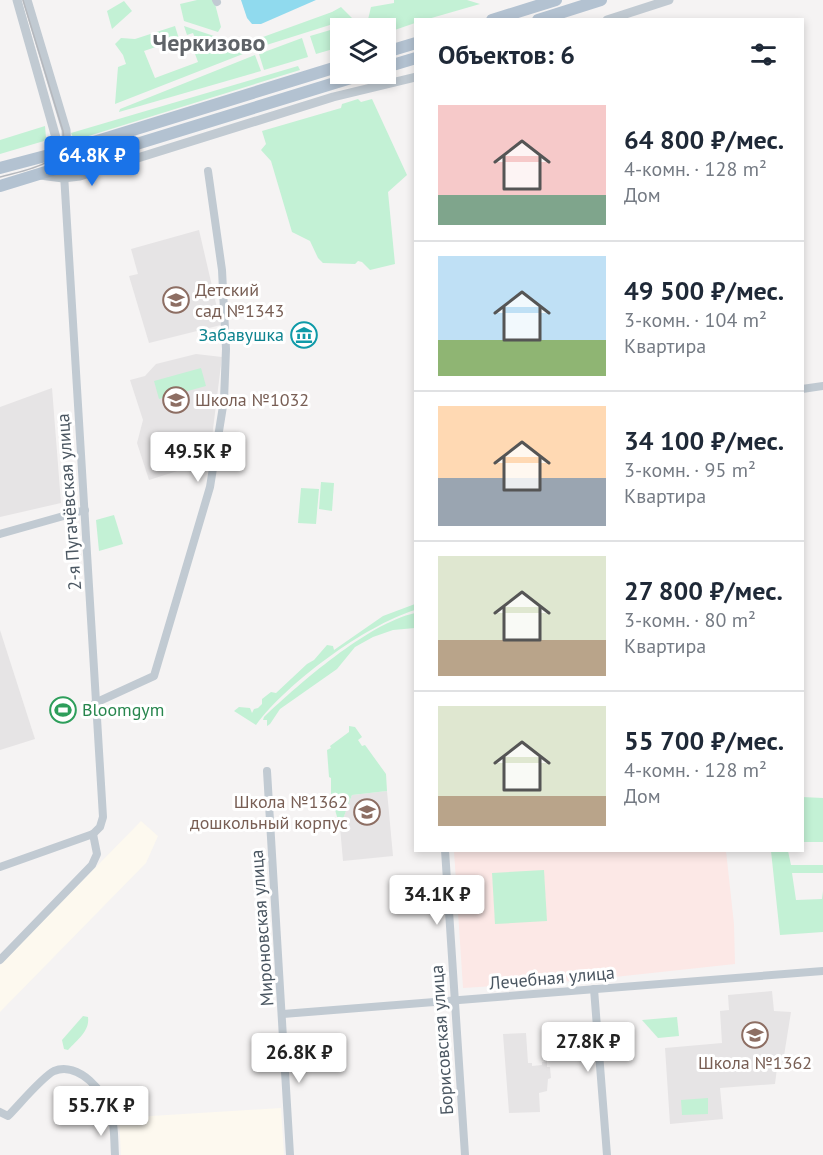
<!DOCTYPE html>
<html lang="ru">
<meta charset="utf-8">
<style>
body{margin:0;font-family:"PT Sans",sans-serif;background:#f2f2f3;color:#1f2937;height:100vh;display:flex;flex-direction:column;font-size:22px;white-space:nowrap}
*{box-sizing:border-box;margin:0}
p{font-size:20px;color:#747a83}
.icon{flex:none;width:33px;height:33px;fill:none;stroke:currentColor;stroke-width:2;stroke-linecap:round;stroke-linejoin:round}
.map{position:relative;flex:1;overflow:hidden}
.side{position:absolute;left:414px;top:18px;width:390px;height:834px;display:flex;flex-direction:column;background:#fff;border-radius:0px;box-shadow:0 3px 9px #0003}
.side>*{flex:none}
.fabs{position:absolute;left:330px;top:18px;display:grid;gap:12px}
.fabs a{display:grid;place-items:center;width:66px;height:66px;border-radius:0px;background:#fff;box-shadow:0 3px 9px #0003;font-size:30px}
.price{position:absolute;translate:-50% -51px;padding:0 14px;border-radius:6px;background:#fff;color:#222;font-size:20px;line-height:39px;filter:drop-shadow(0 2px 3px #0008)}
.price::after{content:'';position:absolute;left:50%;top:36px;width:18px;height:14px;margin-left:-9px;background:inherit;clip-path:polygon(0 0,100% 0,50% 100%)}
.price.on{background:#1a73e8;color:#fff}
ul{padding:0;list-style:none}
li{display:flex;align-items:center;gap:18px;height:150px;padding:0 24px}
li+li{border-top:2px solid #e0e1e3}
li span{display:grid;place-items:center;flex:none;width:168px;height:120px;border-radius:0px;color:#555}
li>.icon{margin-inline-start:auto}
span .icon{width:72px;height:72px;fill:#fffc;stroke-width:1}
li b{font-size:26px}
h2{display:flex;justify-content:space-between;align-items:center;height:72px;padding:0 24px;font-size:26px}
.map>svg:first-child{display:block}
</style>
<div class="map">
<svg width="823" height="1155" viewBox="0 0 823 1155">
<rect width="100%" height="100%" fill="#f5f3f3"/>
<!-- commercial -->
<g fill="#fdf9ef">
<polygon points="141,821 158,836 146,863 0,1012 0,965"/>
<polygon points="281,1108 284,1155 121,1155 119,1118"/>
</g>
<!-- education -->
<g fill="#e6e4e5">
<polygon points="199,230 221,325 149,343 129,276 138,274 131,249"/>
<polygon points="196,354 222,357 209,461 149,480 137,443 143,420 130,380 145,376 156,364"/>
<polygon points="52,388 61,503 0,517 0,407"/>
<polygon points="0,630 35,739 0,750"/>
<polygon points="387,791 393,856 343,861 340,827 352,795"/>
<polygon points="772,991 774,1011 791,1012 783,1062 777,1068 775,1084 720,1088 723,1119 670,1124 665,1048 722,1043 720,1011 729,1010 728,995"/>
<polygon points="526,1033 528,1063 532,1063 532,1066 542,1065 542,1062 547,1061 547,1067 550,1067 551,1078 548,1079 547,1091 539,1093 540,1112 509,1113 503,1034"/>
</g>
<!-- medical -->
<polygon fill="#fce8e6" points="454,851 726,851 734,924 735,964 587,980 463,988"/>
<!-- green -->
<g fill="#c3f1d5">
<polygon points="197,0 214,0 221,27 218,32 184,21 180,4"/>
<polygon points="394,0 467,0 480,4 428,19 416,20 415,23 386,33 386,28 366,28 371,7 394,3"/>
<polygon points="124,1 132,11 112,29 107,11"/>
<polygon points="341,7 352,18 257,48 240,41 252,41 332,12"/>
<polygon points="361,21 364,24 364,28 340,28 340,47 316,54 310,36"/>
<polygon points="175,26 179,39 144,51 155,78 198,62 194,51 199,48 193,33 187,35 184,26 229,41 248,52 115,104 118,67 126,64 123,55 115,44 121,38 135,39"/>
<polygon points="302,38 308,57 264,70 259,54"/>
<polygon points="255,55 261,71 119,112 120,109"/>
<polygon points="298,66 300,70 79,139 73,137 71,133"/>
<polygon points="358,99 361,102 372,99 407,175 388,192 395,264 370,270 362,262 358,261 355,264 323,263 318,258 310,241 292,232 271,161 261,150 266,144 262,131 341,108 342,104"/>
<polygon points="45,126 46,138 44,141 0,154 0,140"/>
<polygon points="201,368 206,386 159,399 154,381"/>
<polygon points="321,482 334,483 332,511 319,509"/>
<polygon points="301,488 319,489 316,524 298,523"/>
<polygon points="114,515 123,544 99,551 96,520"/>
<path d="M 415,604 L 415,610 C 364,626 288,682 256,725 L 234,711 L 239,707 L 250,708 L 252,713 L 254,709 L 258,708 L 262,704 L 262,699 L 271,692 L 276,693 L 307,664 L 314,660 L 327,645 L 333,646 L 334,650 L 383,616 Z"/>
<path d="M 415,613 L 415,628 L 393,630 L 373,637 L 355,647 L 337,669 L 280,709 L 270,724 L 267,726 L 267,720 L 263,720 L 264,717 C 300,683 367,624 415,613 Z"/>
<polygon points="349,726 355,727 362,737 358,740 362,746 365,745 386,774 387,791 352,795 340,827 331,796 331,778 329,777 327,750 331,748 330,746 349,732"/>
<polygon points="802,797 823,798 823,842 803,842"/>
<polygon points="771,851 788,851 791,865 823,865 823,873 792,873 796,900 822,899 823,891 823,932 780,935"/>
<polygon points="544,870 547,921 495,924 492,873"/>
<path d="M 83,1016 L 88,1017 C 90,1031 77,1040 68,1050 L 64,1049 L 62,1040 Z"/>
<polygon points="677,1017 679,1036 658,1038 642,1020"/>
<polygon points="708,1098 708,1114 682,1115 681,1100"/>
</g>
<!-- water -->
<polygon fill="#90daee" points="241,0 316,0 261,24 252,24 247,18"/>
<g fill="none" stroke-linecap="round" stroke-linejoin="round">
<!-- minor -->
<g stroke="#c1cad2" stroke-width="8">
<polyline points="216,0 217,2"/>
<polyline points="802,389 823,386"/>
<polyline points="0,534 85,510"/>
<polyline points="95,703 154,676 210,487 224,400 226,349 222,270 208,171"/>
<polyline points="267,771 290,1155"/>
<polyline points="445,850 465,1155"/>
<polyline points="0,867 93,834 100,827 103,817 64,174"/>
<polyline points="0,960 92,865 97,854 93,834"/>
<polyline points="594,989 607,1155"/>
<polyline points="283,1014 823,971"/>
<path d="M 0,1112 L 8,1116 C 19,1105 42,1077 54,1071 C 78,1061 106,1092 111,1114 C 115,1127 114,1141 115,1155"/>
</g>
<!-- tertiary -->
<g stroke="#c1cad2" stroke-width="9">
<polyline points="17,0 64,166"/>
<polyline points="27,0 66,130 67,155"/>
<polyline points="607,20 669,0"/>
<polyline points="40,175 63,178 80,176 333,97 416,77"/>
</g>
<!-- primary -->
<g stroke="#b3c2d1" stroke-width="12">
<polyline points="492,20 556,0"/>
<polyline points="538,20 601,0"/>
<polyline points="386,52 416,43"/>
<polyline points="386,67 416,58"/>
<polyline points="0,168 68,150 340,66"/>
<polyline points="0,186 364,74"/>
</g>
<!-- tram -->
<path stroke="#b5b8bd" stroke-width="1.5" d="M 0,177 C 24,170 69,165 63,131 L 23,0"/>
</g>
<!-- icons -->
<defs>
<g id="school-ring" transform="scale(1.35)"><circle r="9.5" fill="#fff" stroke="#8d6e63" stroke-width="1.5"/><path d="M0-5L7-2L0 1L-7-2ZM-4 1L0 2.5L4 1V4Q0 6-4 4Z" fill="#8d6e63"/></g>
<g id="museum-ring" transform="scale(1.35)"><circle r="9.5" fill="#fff" stroke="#0f9aa8" stroke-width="1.5"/><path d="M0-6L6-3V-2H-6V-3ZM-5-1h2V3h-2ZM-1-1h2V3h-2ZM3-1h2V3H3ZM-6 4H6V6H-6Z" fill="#0f9aa8"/></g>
<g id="stadium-ring" transform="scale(1.35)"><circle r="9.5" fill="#fff" stroke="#2e9e5b" stroke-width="1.5"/><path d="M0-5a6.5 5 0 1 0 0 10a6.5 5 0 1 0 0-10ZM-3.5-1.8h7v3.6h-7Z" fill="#2e9e5b"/></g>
</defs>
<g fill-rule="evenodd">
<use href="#school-ring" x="176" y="300"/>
<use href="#museum-ring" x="304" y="335"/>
<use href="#school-ring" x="176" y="400"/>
<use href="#stadium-ring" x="63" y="710"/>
<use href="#school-ring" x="367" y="812"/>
<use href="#school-ring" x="755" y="1035"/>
</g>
<g text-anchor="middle" stroke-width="6" stroke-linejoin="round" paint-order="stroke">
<!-- education labels -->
<g font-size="18" fill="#785e54" stroke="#fff" text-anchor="start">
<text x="195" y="296">Детский<tspan x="195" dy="21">сад №1343</tspan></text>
<text x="195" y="406">Школа №1032</text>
<text x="348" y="808" text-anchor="end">Школа №1362<tspan x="348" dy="21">дошкольный корпус</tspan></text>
<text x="755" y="1069" text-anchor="middle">Школа №1362</text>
</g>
<!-- culture labels -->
<g font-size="18" fill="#0d838f" stroke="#fff" text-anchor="end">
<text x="284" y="341">Забавушка</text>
</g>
<!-- street labels -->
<g font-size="18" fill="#4a5661" stroke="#fff">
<text transform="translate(69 502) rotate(-94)" y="6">2-я Пугачёвская улица</text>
<text transform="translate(262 928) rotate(-94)" y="6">Мироновская улица</text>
<text transform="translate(552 978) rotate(-5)" y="6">Лечебная улица</text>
<text transform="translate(442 1040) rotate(-94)" y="6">Борисовская улица</text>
</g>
<!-- leisure labels -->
<g font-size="18" fill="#27864d" stroke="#fff" text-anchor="start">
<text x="82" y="716">Bloomgym</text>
</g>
<!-- district labels -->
<g font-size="24" font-weight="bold" fill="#5f6368" stroke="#fff">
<text x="209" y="51">Черкизово</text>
</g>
</g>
</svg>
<div class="fabs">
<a><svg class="icon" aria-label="layers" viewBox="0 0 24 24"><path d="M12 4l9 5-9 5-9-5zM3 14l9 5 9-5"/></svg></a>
</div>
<b class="price on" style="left:92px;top:187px">64.8K ₽</b>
<b class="price" style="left:198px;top:483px">49.5K ₽</b>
<b class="price" style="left:437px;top:926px">34.1K ₽</b>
<b class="price" style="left:588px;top:1073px">27.8K ₽</b>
<b class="price" style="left:299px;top:1084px">26.8K ₽</b>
<b class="price" style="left:101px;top:1137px">55.7K ₽</b>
<section class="side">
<h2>Объектов: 6<svg class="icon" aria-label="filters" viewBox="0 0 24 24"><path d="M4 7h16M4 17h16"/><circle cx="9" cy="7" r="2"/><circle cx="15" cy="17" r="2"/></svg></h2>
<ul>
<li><span style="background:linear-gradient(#f6c9c9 75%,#7fa58c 0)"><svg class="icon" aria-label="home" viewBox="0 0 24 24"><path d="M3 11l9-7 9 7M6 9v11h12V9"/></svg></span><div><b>64 800 ₽/мес.</b><p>4-комн. · 128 m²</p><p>Дом</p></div></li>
<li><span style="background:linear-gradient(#bfe0f5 70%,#8fb573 0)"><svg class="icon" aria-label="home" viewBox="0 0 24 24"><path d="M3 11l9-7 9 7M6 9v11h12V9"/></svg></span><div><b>49 500 ₽/мес.</b><p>3-комн. · 104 m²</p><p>Квартира</p></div></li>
<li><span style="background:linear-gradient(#ffd9b3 60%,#9aa5b1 0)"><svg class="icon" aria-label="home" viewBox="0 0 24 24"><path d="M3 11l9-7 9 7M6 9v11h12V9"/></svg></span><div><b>34 100 ₽/мес.</b><p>3-комн. · 95 m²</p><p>Квартира</p></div></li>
<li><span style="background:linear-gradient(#dfe7d0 70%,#b9a48a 0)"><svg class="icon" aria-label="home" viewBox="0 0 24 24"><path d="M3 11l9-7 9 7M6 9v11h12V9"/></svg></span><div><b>27 800 ₽/мес.</b><p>3-комн. · 80 m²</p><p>Квартира</p></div></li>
<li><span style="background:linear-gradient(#dfe7d0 75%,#b9a48a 0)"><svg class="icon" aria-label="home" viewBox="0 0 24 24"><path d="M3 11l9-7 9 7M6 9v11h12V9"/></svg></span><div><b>55 700 ₽/мес.</b><p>4-комн. · 128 m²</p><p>Дом</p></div></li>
</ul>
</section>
</div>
